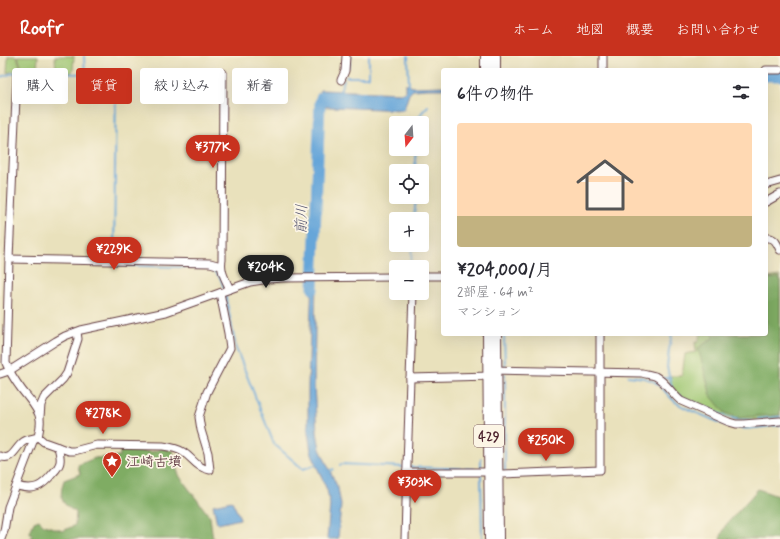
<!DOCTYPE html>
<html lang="ja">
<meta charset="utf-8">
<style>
body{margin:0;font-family:Mynerve,"Klee One",sans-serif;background:#f7f7f7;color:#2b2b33;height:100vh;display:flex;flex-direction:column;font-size:15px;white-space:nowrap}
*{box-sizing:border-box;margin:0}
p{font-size:13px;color:#7c7c81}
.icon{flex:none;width:22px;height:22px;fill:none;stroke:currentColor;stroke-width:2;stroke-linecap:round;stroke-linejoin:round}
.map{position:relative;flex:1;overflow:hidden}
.drawer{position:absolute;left:441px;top:12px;width:327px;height:268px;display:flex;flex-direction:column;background:#fff;border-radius:4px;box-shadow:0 4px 16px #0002}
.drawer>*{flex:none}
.hud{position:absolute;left:12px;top:12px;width:369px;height:36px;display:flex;gap:8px}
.needle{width:26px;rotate:197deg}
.tools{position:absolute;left:389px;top:60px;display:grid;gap:8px}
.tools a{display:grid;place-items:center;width:40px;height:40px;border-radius:4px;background:#fff;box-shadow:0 4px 16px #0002;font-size:20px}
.price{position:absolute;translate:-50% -34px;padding:0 9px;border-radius:14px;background:#c8321e;color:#fff;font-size:13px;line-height:26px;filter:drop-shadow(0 1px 2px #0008)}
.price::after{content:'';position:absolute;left:50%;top:24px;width:12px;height:9px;margin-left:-6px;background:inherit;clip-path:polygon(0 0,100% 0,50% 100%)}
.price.active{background:#222;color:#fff}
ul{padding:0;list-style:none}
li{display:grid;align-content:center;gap:8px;height:212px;padding:0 16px}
li span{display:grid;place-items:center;height:124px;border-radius:4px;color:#555}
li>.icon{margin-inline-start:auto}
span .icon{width:72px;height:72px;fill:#fffc;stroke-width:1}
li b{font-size:17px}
h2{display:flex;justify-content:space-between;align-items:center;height:48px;padding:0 16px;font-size:17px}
.pill{padding:0 14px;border-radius:4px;background:#fff;box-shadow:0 4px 16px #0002;font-size:14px;line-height:36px}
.pill.active{background:#c8321e;color:#fff}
header{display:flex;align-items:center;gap:24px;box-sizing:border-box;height:56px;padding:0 20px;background:#c8321e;color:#fff}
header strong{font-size:19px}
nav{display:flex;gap:22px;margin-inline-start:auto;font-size:14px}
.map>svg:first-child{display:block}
</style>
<header>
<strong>Roofr</strong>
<nav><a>ホーム</a><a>地図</a><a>概要</a><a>お問い合わせ</a></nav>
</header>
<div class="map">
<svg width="780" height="483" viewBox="0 0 780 483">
<rect width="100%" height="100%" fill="#fcf5e5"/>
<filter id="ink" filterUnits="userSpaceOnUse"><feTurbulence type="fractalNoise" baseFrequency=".025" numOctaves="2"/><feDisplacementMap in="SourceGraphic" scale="8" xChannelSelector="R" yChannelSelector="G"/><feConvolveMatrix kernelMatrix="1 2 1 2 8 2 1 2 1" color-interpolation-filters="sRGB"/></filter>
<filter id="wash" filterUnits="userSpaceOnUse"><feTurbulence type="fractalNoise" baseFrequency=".012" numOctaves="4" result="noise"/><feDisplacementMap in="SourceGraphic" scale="16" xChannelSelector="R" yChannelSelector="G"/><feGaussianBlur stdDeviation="0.9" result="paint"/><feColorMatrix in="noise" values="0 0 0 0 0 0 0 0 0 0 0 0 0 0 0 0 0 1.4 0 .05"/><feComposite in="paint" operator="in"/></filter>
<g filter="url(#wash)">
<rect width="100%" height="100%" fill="#e9e1bc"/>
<!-- green -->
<g fill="#9fc772" stroke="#74734e">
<polygon points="8,0 17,0 21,13 7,17"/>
<polygon points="18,0 38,0 37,14 22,13"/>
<polygon points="55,0 74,0 73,15 70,17 68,16 66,17 56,17"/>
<polygon points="780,220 780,362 739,365 728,362 680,341 670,329 669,323 671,320 682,320 685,298 696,296 695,286 698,286 700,278 766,278 766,222"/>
</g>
<!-- forest -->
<g fill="#7fac64" stroke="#646648">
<polygon points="780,222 780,359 758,360 739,362 725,357 711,340 698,292 712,283 714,278 766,278 766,223"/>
<path d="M 162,392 L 173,395 L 175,409 L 180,421 L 210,461 L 213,483 L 30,483 L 32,480 L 30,476 L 34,466 L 39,464 L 44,469 L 63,475 L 75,469 L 76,456 C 60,448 59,440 64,424 L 80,418 L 78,409 L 95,402 L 120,400 L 120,393 L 152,396 Z"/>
<polygon points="758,433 780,441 780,483 720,483 725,470"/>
</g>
<!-- water -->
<g fill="#66a6d9" stroke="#586282">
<path d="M 405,28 L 409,28 L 410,30 L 413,31 L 443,30 L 443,33 L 426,33 L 413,34 L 409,38 L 404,53 L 403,54 L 330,51 C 326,51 323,50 321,54 L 317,54 L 318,40 L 320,34 L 403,37 L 405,36 Z"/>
<polygon points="312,220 316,220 314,330 317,376 320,393 338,432 341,449 338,483 327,483 330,449 327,434 317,411 311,395 308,377 308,330"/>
<polygon points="232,445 240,462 240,463 218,468 217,467 213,449"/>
</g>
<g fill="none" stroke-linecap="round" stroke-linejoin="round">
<!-- stream -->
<g stroke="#66a6d9" stroke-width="2">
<polyline points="84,0 85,18"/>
<polyline points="408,0 409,31"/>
<polyline points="349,11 351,0"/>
<polyline points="0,21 21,15 61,18 117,17"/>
<polyline points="346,21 369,21 369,0"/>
<polyline points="339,37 344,24"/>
<path d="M 417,67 C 418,60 423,55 428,50"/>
<polyline points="416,93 415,104 416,115"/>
<polyline points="414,163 416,141"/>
<polyline points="114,201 116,24"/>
<path d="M 114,208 L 114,209 L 208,212 C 219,217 221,221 224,233"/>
<polyline points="411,211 412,189"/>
<polyline points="225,237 236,292 274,388 303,413 318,408"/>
<polyline points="504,278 505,310"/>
<polyline points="672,278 669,294 667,311 672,332"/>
<polyline points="505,318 505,415"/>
<path d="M 628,320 C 641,321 653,322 662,332 C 667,337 671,343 677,347 C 687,354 700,358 711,363 C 720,366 730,372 740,372 C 753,374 767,370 780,369"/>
<polyline points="663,322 670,322"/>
<polyline points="679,339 686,343 727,361 739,364 752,364"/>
<polyline points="758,363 780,361"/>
<polyline points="481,403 481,414"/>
<polyline points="340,409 342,408 405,411"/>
<polyline points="409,411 475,413"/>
<polyline points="329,416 333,413"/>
<polyline points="481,418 482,483"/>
</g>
<!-- river -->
<g stroke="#66a6d9" stroke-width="11">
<polyline points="766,20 780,20"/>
<polyline points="313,233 320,46 321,42 323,42"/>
</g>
</g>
</g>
<g filter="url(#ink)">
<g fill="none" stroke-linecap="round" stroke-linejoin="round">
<!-- minor casing -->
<g stroke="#623c41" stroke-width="9">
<g id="minor">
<polyline points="603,14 603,0"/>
<polyline points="766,14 780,14"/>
<path d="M 223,17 L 222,204 C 220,215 225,223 230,233"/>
<polyline points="341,24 345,15 346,0"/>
<polyline points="766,129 780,125"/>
<polyline points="766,146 780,138"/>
<path d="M 767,182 C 775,181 777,188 780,194"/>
<polyline points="9,203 210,207 221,210"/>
<polyline points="422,220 443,220"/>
<path d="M 492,314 L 642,317 C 646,318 651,319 655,320 C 666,326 672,338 681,345 L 729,366 L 736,368 L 743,368 L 780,365"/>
<polyline points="0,318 9,315 56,285 65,280 81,274 166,256 250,226 269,223 282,222 396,221"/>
<polyline points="410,322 492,320"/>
<polyline points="40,361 41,349 44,342 63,323 67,317 78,283 77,276"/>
<polyline points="38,381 44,386 58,391"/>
<path d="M 0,400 C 12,406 15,392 23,386 C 28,382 33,383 38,381 C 39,376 41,369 40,363 C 39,353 28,342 22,334 C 16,326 10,317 6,307 L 9,203 L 17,18"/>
<polyline points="406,416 489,416 497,418 502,418 600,414 600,278"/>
<path d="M 17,430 C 34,435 42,431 53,417 C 56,414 59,411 60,406 C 61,402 59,395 58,391 L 69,395 L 74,395 L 97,389 L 163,390 C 170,391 177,392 183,396 C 194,403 195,411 210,414 L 208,397 L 201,374 L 199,361 L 207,336 L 230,292 L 228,277 L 220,237"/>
<polyline points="1,483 4,475 8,451 13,438 34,383"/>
<polyline points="405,483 407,409 413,237"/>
</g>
</g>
<!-- highway casing -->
<g stroke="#623c41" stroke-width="12">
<g id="highway">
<polyline points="486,0 486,14"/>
<polyline points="495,14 495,0"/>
<polyline points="488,278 490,483"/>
<polyline points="496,278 498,483"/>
</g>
</g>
<!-- minor -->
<use href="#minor" stroke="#fff" stroke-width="7"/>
<!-- highway -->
<use href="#highway" stroke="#fff" stroke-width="10"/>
</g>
</g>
<!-- icons -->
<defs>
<g id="sight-pin" transform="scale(1)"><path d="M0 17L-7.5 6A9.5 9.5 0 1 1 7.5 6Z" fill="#c8321e" stroke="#fcf5e5"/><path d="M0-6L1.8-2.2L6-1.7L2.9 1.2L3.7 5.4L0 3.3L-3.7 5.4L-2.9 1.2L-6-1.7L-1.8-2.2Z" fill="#fff"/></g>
</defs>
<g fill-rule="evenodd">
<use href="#sight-pin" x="112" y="405"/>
</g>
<g text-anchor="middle" stroke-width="3.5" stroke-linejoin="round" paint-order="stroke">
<!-- shield labels -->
<rect fill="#fcf5e5" stroke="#7f5f63" stroke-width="1" x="474" y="369" width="30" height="22" rx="3"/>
<g font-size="13" font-weight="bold" fill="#4a1f2b">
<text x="489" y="385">429</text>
</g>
<!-- poi labels -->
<g font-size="14" fill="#4a1f2b" stroke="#fcf5e5" text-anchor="start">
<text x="126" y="410">江崎古墳</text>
</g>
<!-- water labels -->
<g font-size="15" font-style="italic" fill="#555571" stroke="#fcf5e5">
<text transform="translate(301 163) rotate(-88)" y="5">前川</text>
</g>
</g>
</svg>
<div class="tools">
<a><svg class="needle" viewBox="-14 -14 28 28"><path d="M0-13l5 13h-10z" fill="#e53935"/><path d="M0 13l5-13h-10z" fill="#7c7c81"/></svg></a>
<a><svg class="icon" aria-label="locate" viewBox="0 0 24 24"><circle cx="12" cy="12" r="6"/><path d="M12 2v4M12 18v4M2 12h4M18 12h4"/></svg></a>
<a>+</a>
<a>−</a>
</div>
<b class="price" style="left:213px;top:113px">¥377K</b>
<b class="price" style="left:114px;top:215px">¥229K</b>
<b class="price active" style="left:266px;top:233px">¥204K</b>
<b class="price" style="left:103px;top:379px">¥278K</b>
<b class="price" style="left:546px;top:406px">¥250K</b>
<b class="price" style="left:415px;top:448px">¥303K</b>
<div class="hud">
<a class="pill">購入</a>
<a class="pill active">賃貸</a>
<a class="pill">絞り込み</a>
<a class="pill">新着</a>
</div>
<section class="drawer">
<h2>6件の物件<svg class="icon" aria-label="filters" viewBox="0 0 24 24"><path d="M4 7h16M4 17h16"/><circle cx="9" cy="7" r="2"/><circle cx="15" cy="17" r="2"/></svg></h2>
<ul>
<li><span style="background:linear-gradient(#ffd9b3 75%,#c2b280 0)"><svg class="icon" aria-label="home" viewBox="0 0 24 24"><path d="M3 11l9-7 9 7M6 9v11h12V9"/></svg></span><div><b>¥204,000/月</b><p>2部屋 · 64 m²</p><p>マンション</p></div></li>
</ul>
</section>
</div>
